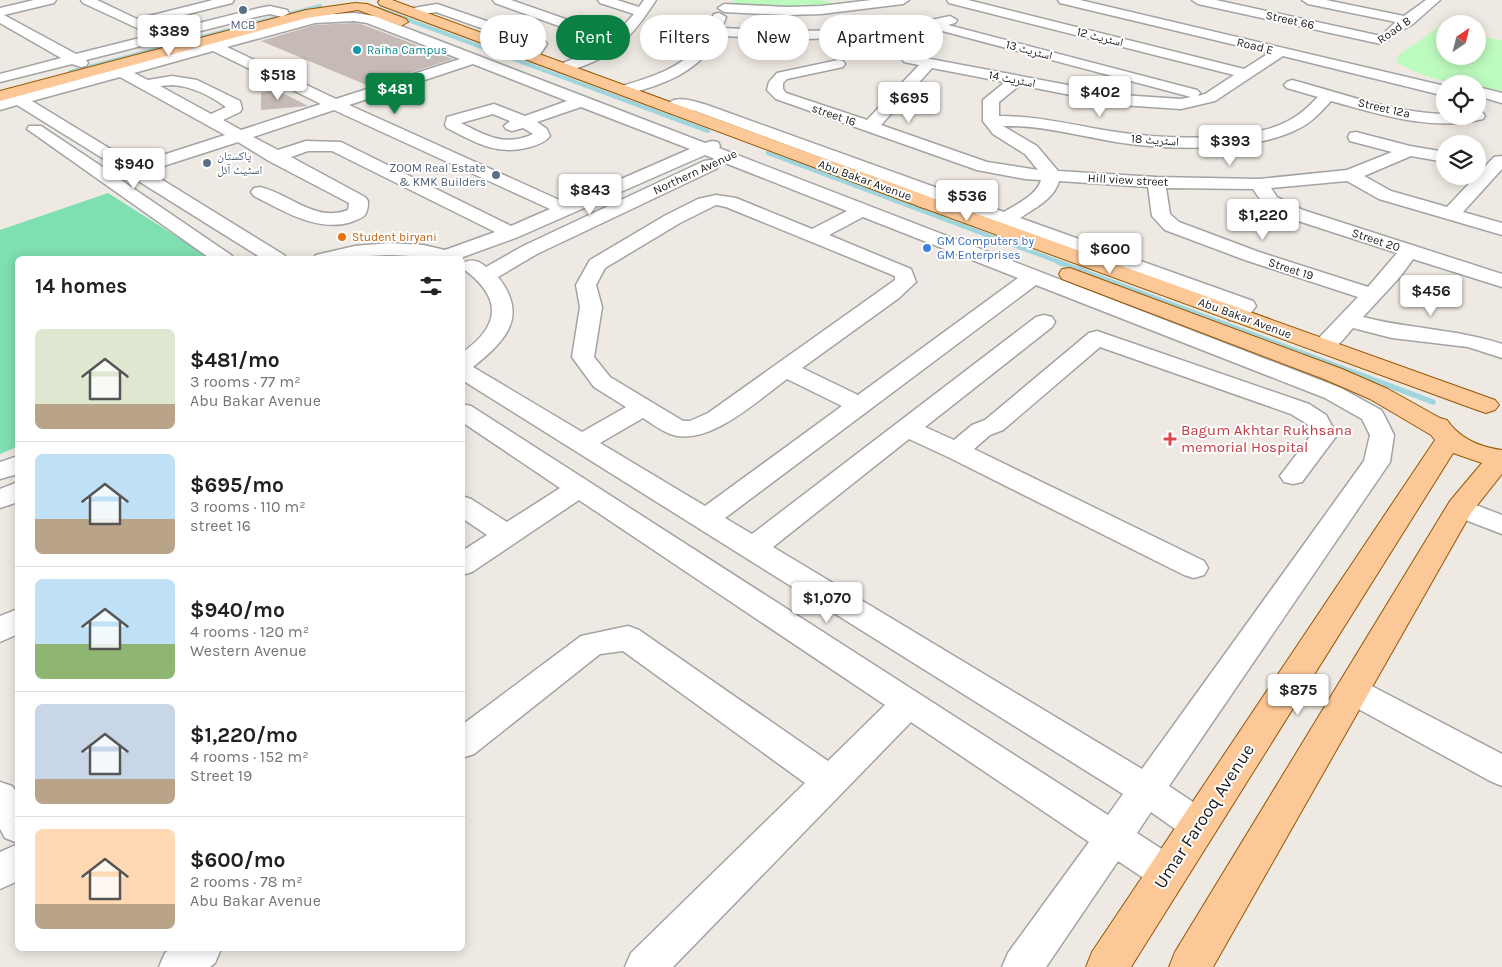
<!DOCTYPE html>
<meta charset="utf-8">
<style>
body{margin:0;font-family:Karla,"Noto Naskh Arabic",sans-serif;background:#f6f6f6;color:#202124;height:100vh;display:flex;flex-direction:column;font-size:19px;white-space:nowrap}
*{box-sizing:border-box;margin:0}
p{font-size:16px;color:#757577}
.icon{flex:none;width:28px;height:28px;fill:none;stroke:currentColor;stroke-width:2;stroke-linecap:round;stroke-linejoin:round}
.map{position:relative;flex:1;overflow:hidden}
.panel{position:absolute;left:15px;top:256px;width:450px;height:695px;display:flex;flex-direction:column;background:#fff;border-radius:8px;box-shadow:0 2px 12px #0003}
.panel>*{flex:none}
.banner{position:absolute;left:480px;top:15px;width:475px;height:45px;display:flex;gap:10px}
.needle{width:32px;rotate:35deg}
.controls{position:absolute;left:1436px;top:15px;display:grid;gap:10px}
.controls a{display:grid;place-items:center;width:50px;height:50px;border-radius:50%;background:#fff;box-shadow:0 2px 12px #0003;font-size:25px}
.price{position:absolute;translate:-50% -42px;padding:0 11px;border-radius:5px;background:#fff;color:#222;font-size:16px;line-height:32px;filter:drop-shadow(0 1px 2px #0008)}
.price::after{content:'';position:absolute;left:50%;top:30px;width:15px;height:11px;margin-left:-8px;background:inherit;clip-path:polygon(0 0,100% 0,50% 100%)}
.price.selected{background:#0b8043;color:#fff}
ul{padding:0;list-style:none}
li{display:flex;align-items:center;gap:15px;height:125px;padding:0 20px}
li+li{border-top:1px solid #e0e0e0}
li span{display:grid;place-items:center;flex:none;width:140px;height:100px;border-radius:8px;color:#555}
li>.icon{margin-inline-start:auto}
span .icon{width:60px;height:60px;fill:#fffc;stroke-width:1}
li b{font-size:21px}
h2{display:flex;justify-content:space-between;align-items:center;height:60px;padding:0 20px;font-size:21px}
.tag{padding:0 18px;border-radius:22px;background:#fff;box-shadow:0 2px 12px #0003;font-size:18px;line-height:45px}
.tag.selected{background:#0b8043;color:#fff}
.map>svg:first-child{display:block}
</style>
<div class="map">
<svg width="1502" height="967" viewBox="0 0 1502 967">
<rect width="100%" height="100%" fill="#eee9e2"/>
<!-- park -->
<g fill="#bdfabd">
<polygon points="734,0 821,0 841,5 816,9 730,7"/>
<path d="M 1439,27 L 1445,29 L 1445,56 L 1478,56 L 1478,35 L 1502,41 L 1502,91 L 1478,86 L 1478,84 C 1451,84 1419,77 1397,62 L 1397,56 Z"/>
</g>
<!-- pitch -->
<polygon fill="#7edfb0" points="108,193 212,259 18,259 17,447 0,454 0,230"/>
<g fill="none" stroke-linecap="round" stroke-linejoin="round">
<!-- stream-far2 -->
<g stroke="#a1d5dd" stroke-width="4">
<polyline points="379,9 670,117"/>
<polyline points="70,72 320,6"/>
</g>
<!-- stream-far1 -->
<g stroke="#a1d5dd" stroke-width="4.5">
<polyline points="667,116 708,131"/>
<polyline points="768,153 1062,263"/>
</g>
<!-- stream -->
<polyline stroke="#a1d5dd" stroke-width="5.5" points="1058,262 1433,402"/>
</g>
<!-- building -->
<g fill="#c5bab5">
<polygon points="354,23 361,24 453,59 369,86 261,41 315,25"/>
<polygon points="275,89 308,106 261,110 261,93"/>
</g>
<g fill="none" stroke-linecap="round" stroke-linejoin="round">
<!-- minor casing -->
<g stroke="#a3a3a3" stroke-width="3">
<g id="minor">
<polygon points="34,0 56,0 54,3 4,15 76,54 259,8 270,6 287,10 289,13 282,17 270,14 260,16 86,60 88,63 86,66 81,67 72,64 0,82 0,74 61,58 0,23 0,8"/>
<polygon points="81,0 97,0 137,19 213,0 234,0 232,3 148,24 159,31 152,35 83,3"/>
<path d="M 493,0 L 511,0 L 614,36 L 634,14 L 600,3 L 598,0 L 617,0 L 639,7 L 644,0 L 656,0 C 631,39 610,61 563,72 L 558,71 L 556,68 L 558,65 L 588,53 L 606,43 L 495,3 Z"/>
<polygon points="872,0 909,0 903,4 821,14 788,15 724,12 718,8 724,4 788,7 821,6"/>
<path d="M 947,0 L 968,0 L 1244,69 L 1269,53 L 1060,3 L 1058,0 L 1080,0 L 1445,86 L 1445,96 L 1283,56 L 1215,101 L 1181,109 L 1121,105 L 1020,85 L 999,102 L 999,116 C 1039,116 1077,126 1116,132 C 1162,139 1247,143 1288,121 C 1300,115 1309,106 1318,97 L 1287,88 L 1284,85 L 1287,82 L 1292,80 C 1342,93 1393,113 1445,114 L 1445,116 L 1478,116 L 1478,111 L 1483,113 L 1485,116 L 1483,119 C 1432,132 1379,114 1331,101 C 1322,111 1312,122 1300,128 C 1254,153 1166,150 1116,142 C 1079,136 1041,125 1003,126 L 1037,146 L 1058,171 L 1156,177 L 1259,179 L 1347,170 L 1392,152 L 1350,141 L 1348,137 L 1350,133 L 1356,132 L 1410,146 L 1445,152 L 1445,162 L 1411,156 L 1364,176 L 1391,191 L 1447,207 L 1494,157 L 1502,156 L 1502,169 L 1463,212 L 1502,223 L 1502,235 L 1379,199 L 1347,181 L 1271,188 L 1277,197 L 1303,210 L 1502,274 L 1502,287 L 1413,259 L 1400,277 L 1363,317 C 1409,329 1457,329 1502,344 L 1502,358 L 1468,347 L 1392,338 L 1353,328 C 1342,340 1334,355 1316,351 L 1313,346 L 1316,341 L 1358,297 L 1245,260 L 1165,230 L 1152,216 L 1148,187 L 1059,181 C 1054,199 1035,208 1020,218 L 1253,301 L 1256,306 C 1248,317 1243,323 1229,320 L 1226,315 L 1231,308 L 1008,226 L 995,232 L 988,230 L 985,226 L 991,220 L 939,201 L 924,208 L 918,206 L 915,202 L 923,195 L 695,111 L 683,108 L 671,113 L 665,111 L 663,108 C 674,93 692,101 707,105 L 1004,212 C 1017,204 1037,195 1041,180 L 1025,179 L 977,170 L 776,99 L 767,90 L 769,82 L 777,73 L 838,60 L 843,61 L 845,64 L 843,67 L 787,79 L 783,83 L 783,89 L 786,93 L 867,120 L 919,65 L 904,62 L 902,59 L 904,56 L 909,55 L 1121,95 L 1181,99 L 1191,97 L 931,28 L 848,38 L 803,39 L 718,36 C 701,72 660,86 624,95 L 619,93 L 616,90 L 619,87 C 648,78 682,69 701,43 C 707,34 709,23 714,14 L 719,13 L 726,17 L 722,28 C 798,32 875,34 950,16 L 957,20 L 955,23 L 948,25 L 1197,90 L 1200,93 L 1198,96 L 1205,94 L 1234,75 L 949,3 ZM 932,68 L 1005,82 L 983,100 L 983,121 L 993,134 L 1025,154 L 1038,170 L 987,162 L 881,125 ZM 1166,188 L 1253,189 L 1264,205 L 1289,218 L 1397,253 L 1368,287 L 1259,252 L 1179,222 L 1170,214 Z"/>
<polygon points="1192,0 1216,0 1381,36 1388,40 1381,44 1198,4"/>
<polygon points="1302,0 1326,0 1404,16 1426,0 1440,0 1413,24 1393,35 1386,31 1396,22 1308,4"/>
<polygon points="437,4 545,41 547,44 537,59 527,59 525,56 532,46 436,12 413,16 406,12 408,9"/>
<path d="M 354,13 L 375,16 L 705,143 L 712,141 L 718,142 L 720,146 L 719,148 L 1341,388 L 1381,410 L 1384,415 L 1394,435 L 1390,462 L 1169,786 L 1211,814 L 1216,825 L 1211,836 L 1198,841 L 1185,836 L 1151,812 L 1137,833 L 1180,861 L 1186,873 L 1180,885 L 1167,890 L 1154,885 L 1118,861 L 1046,967 L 1002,967 L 1008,953 L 1089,842 L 911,722 L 673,967 L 625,967 L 631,953 L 805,783 L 623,651 L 600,654 L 474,754 L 462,758 L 462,725 L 581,636 L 628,626 L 639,630 L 828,761 L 885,705 L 579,500 L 472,572 L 462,575 L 462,551 L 487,535 L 462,518 L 462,496 L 471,499 L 507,522 L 560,488 L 462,422 L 462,404 L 471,406 L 1108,815 L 1123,794 L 462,380 L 462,353 C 500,326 503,299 465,270 L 462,267 L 465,262 C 474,259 479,261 486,267 L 523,246 L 704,161 L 710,160 L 716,161 L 719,165 L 716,169 L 537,254 L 498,277 C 529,316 506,341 473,367 L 582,432 L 626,407 L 594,387 L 572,357 L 580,307 L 576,285 L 590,260 L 666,215 L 698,199 L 716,195 L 736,198 L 812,229 L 847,211 L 705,155 L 518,237 L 463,257 L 462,261 L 462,259 C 437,259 413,255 388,255 C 363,256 338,259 313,259 L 316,255 L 355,246 L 389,243 L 423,245 L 445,250 L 495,232 L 332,151 L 308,151 L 291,157 L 365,197 L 368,201 C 368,205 368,209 366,213 C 364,218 358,219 354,221 C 319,234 284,211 254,196 L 251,192 L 254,188 L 260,187 C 290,194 316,223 348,210 L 349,203 L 269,161 L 238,142 L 148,171 L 284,255 L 287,259 L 263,259 L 132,177 L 121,180 L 231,255 L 234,259 L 211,259 L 27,129 L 29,126 L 41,126 L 110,172 L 120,169 L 17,105 L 0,110 L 0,100 L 6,98 L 2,94 L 5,91 L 10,89 L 21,94 L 314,15 ZM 354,21 L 367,23 L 460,59 L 336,99 L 227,47 L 315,23 ZM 213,51 L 321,104 L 241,130 L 223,120 L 240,112 L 242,109 L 240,101 L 197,80 L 172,76 L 148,80 L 134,73 ZM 473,64 L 567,101 L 525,116 L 494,104 L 447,117 L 445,125 L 447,128 C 476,143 497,156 530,147 C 537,145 546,142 550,136 L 547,129 L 537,122 L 581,107 L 690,149 L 566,203 L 349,105 ZM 120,77 L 225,135 L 135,164 L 32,101 ZM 172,85 C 191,86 211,96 226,107 L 211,114 L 160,86 ZM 334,110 L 550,209 L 511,226 L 341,142 L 306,141 L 278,150 L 253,137 ZM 493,114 L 510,121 L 504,126 L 506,129 L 512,131 L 523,128 L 533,134 C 504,147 487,136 461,123 ZM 716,205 L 726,207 L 895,276 L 895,280 L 708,413 L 690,421 L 683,421 L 610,377 L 594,357 L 602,307 L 596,285 L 605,268 L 680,223 ZM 863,217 L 1018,278 L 858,395 L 802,368 L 899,298 L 916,282 L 911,269 L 829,235 ZM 1036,285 L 1325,398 L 1362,419 L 1370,435 L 1364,461 L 1142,769 L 773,547 L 909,439 L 948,457 L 1184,575 L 1194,578 L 1204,575 L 1208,568 L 1204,561 L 974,449 L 990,435 L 1003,430 L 1100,347 L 1291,414 L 1307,424 L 1312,434 L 1280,476 L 1284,482 L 1293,484 L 1302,482 L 1337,435 L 1326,415 L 1309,404 L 1097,331 L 1089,333 L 985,420 L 972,425 L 954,440 L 925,427 L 1052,327 L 1055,322 L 1052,317 L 1044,315 L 1036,317 L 752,534 L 725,518 ZM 787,379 L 842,406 L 705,506 L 600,443 L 643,418 C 651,423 660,430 670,434 C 708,448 758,400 787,379 Z"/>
<polygon points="1478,87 1502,93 1502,103 1478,96"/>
<polygon points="18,456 18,474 0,479 0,462"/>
<polygon points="18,482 18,502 0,508 0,489"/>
<polygon points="1460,499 1502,515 1502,534 1450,514 1447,508 1450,502"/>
<polygon points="18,609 18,634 0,642 0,616"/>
<polygon points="1353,678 1364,682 1502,754 1502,786 1490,781 1342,700 1337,691 1342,682"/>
<polygon points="0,782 12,786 18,794 18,843 5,838 0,829"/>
<polygon points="18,844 18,881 0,889 0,852"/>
<polygon points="170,949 221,949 215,963 210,967 159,967 165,953"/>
</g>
</g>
<!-- major casing -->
<g stroke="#945600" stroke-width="2">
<g id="major">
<polygon points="380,0 392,0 913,191 1495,400 1499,405 1495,410 1486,413 1477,410 899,199 380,5 378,2"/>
<polygon points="355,3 367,4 406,19 408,22 401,26 358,10 307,18 0,101 0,91 306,10"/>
<path d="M 1070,268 L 1342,369 L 1388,389 L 1440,418 L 1447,420 C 1460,439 1480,447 1502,450 L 1502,474 L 1471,513 L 1213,967 L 1169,967 L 1175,952 L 1450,501 L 1482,463 L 1453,453 L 1131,967 L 1086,967 L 1092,952 L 1435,440 L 1431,435 L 1370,399 L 1324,379 L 1062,279 L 1059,274 L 1062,269 Z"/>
</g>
</g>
<!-- minor -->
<use href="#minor" fill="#fff" fill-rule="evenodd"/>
<!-- major -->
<use href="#major" fill="#fdc898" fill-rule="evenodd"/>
</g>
<!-- markers -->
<g fill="#5c6f8a" stroke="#fff" stroke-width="2">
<circle cx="243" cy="10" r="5"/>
<circle cx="207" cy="163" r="5"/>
<circle cx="496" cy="175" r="5"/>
</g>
<circle fill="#0f9aa8" stroke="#fff" stroke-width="2" cx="357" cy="50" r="5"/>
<circle fill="#e8710a" stroke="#fff" stroke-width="2" cx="342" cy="237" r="5"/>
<circle fill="#3f7fe0" stroke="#fff" stroke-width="2" cx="927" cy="248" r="5"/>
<path fill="#e0444e" stroke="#fff" stroke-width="2" d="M1167.5 431.5h5v5h5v5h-5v5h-5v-5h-5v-5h5z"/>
<g text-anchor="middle" stroke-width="4" stroke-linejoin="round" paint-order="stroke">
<!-- far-street labels -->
<g font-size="12" fill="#1c1c1c" stroke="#fff">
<text transform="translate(1290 20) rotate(12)" y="4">Street 66</text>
<text transform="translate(1394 30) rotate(-35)" y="4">Road B</text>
<text transform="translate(1100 37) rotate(14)" y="4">اسٹریٹ 12</text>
<text transform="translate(1255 46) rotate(14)" y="4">Road E</text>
<text transform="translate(1029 50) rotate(15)" y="4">اسٹریٹ 13</text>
<text transform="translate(1012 79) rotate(11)" y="4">اسٹریٹ 14</text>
<text transform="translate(1384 108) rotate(13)" y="4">Street 12a</text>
<text transform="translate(834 115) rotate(19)" y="4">street 16</text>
<text transform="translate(1155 140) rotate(4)" y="4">اسٹریٹ 18</text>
<text transform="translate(695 172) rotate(-25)" y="4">Northern Avenue</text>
<text transform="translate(865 180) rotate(20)" y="4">Abu Bakar Avenue</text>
<text transform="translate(1128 180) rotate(3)" y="4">Hill view street</text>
<text transform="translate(1376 240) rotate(18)" y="4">Street 20</text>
<text transform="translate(1291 269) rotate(18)" y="4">Street 19</text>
<text transform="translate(1245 318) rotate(20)" y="4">Abu Bakar Avenue</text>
</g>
<!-- far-service labels -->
<g font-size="12" fill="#4e5e75" stroke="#fff">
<text x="243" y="29">MCB</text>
<text x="217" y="160" text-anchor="start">پاکستان<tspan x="217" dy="14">اسٹیٹ آئل</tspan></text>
<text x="486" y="172" text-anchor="end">ZOOM Real Estate<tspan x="486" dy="14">&amp; KMK Builders</tspan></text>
</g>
<!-- far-culture labels -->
<g font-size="12" fill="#0d838f" stroke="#fff" text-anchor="start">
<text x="367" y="54">Raiha Campus</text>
</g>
<!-- far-food labels -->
<g font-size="12" fill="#c56008" stroke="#fff" text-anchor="start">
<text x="352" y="241">Student biryani</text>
</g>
<!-- far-shop labels -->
<g font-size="12" fill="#366cbe" stroke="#fff" text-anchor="start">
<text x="937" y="245">GM Computers by<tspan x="937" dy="14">GM Enterprises</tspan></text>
</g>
<!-- health labels -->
<g font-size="15" fill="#be3a42" stroke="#fff" text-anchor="start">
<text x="1181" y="435">Bagum Akhtar Rukhsana<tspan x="1181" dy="17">memorial Hospital</tspan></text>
</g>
<!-- near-street labels -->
<g font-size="18" fill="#1c1c1c" stroke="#fff">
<text transform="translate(1204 816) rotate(-57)" y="6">Umar Farooq Avenue</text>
</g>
</g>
</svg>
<div class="controls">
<a><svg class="needle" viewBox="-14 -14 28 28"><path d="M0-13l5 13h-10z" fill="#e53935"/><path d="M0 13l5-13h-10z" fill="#757577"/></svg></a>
<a><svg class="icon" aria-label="locate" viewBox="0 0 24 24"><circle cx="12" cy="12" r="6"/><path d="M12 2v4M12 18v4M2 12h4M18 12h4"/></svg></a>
<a><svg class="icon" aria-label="layers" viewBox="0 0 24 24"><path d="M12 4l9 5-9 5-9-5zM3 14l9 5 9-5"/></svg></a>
</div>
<b class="price" style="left:169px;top:57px">$389</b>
<b class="price" style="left:278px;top:101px">$518</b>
<b class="price selected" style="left:395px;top:115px">$481</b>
<b class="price" style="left:1100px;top:118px">$402</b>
<b class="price" style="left:909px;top:124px">$695</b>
<b class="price" style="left:1230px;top:167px">$393</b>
<b class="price" style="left:134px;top:190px">$940</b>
<b class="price" style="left:590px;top:216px">$843</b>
<b class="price" style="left:967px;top:222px">$536</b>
<b class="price" style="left:1263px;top:241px">$1,220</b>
<b class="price" style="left:1110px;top:275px">$600</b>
<b class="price" style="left:1431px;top:317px">$456</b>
<b class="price" style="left:827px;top:624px">$1,070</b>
<b class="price" style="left:1298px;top:716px">$875</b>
<div class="banner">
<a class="tag">Buy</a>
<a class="tag selected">Rent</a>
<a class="tag">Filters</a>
<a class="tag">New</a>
<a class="tag">Apartment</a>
</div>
<section class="panel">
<h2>14 homes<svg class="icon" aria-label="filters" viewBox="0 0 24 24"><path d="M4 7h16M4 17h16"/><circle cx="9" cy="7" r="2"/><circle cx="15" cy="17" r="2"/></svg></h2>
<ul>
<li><span style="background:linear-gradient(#dfe7d0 75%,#b9a48a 0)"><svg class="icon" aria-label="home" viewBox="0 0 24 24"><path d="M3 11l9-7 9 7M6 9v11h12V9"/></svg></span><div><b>$481/mo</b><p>3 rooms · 77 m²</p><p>Abu Bakar Avenue</p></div></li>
<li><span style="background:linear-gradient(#bfe0f5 65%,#b9a48a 0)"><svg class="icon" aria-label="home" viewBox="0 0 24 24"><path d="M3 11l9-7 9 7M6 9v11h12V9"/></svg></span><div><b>$695/mo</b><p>3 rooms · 110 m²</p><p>street 16</p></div></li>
<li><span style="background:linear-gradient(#bfe0f5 65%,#8fb573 0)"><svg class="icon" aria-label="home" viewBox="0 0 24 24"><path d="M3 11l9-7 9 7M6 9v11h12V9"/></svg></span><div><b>$940/mo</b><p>4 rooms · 120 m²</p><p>Western Avenue</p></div></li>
<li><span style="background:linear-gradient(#c9d6e8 75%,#b9a48a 0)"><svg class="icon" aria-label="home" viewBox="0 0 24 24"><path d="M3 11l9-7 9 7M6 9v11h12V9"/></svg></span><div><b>$1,220/mo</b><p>4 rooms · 152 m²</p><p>Street 19</p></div></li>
<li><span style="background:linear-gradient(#ffd9b3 75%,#b9a48a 0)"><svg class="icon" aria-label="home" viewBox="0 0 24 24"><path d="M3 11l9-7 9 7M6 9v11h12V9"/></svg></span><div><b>$600/mo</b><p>2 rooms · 78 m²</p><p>Abu Bakar Avenue</p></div></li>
</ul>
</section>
</div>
